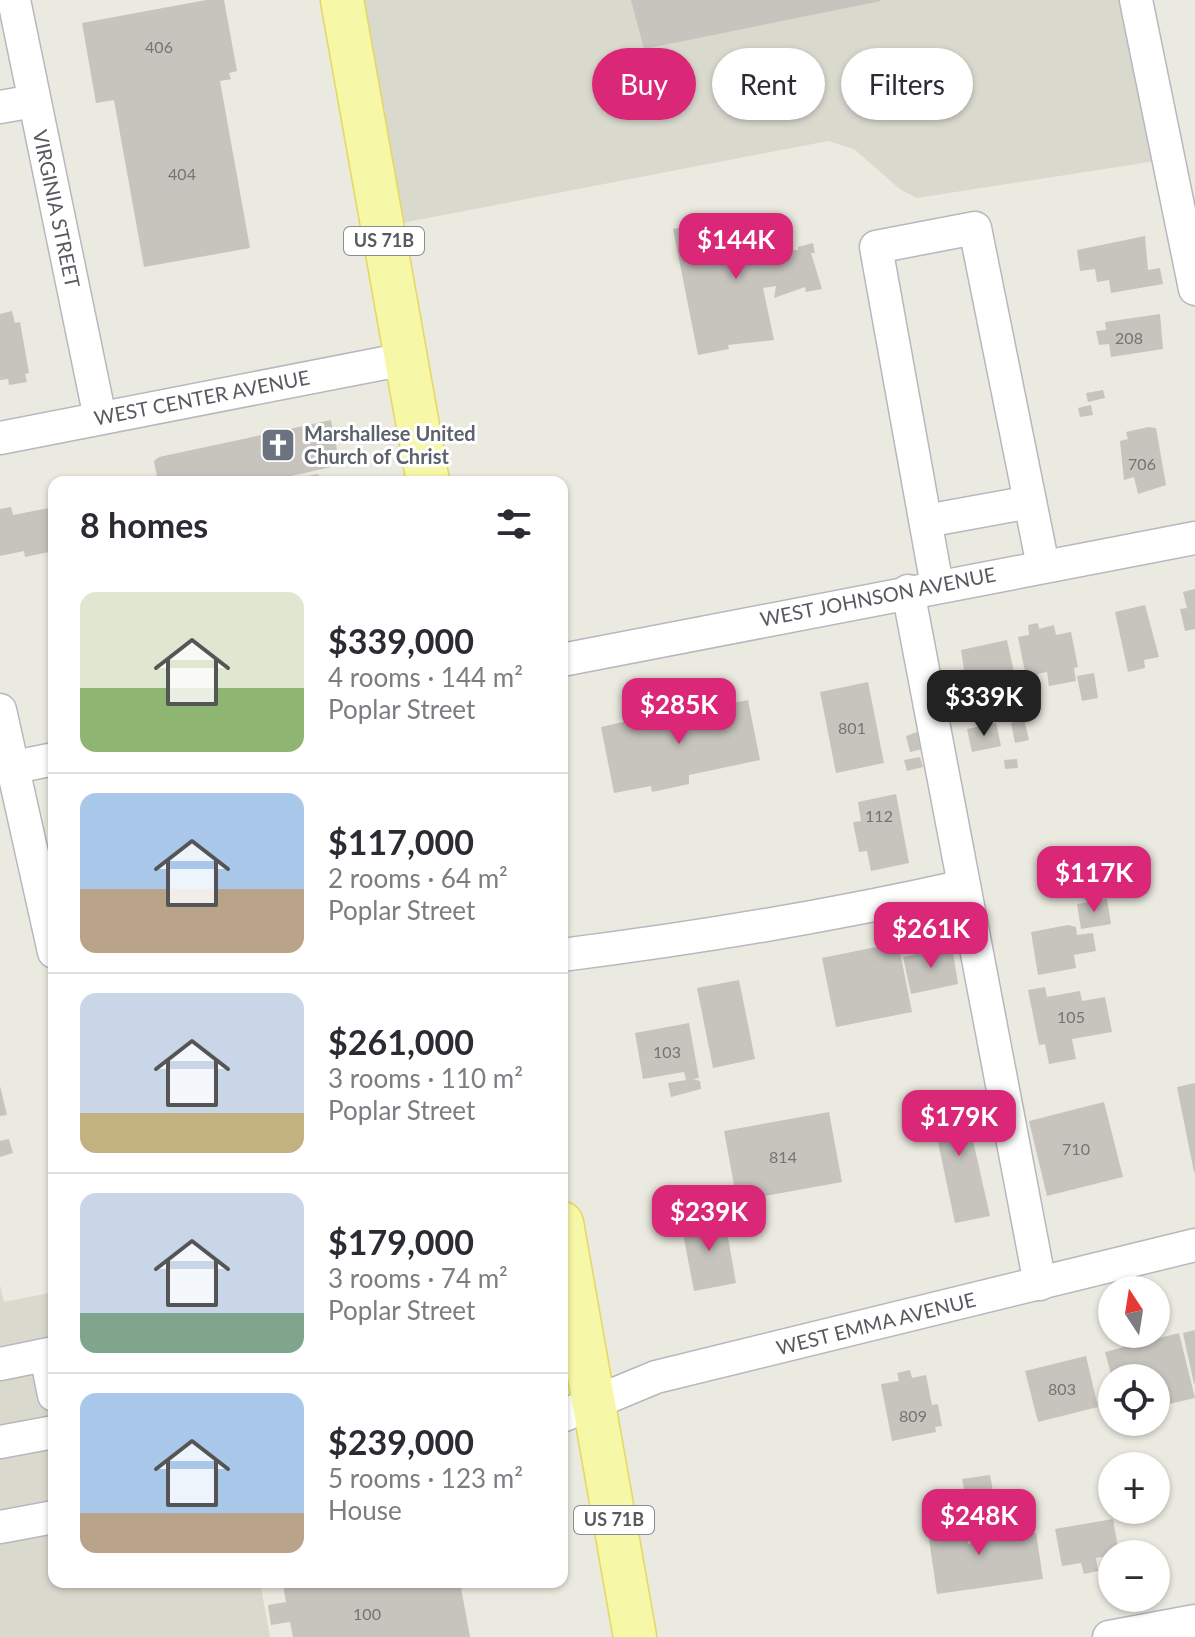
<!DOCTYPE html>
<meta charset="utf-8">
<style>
body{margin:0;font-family:Lato,sans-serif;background:#f7f7f7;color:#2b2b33;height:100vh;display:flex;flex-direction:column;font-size:30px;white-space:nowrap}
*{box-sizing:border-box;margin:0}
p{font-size:26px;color:#7c7c81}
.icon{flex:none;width:44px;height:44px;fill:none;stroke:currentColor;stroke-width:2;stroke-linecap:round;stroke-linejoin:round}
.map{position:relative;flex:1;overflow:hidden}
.panel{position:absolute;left:48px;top:476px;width:520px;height:1112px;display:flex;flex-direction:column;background:#fff;border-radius:16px;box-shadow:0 2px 6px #0004}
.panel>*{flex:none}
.hud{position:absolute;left:592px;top:48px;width:482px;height:72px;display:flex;gap:16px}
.needle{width:52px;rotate:348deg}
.controls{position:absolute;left:1098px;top:1276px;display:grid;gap:16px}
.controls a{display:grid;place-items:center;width:72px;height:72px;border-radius:50%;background:#fff;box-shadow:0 2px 6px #0004;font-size:40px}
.price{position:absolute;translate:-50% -68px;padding:0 18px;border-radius:16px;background:#db2777;color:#fff;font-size:26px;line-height:52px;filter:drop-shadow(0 2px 4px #0008)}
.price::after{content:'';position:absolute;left:50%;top:48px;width:24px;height:18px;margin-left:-12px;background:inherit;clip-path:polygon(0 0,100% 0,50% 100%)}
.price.active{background:#222;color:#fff}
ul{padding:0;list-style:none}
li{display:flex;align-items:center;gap:24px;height:200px;padding:0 32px}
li+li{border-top:2px solid #e1e1e2}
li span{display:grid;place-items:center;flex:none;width:224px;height:160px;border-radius:16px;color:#555}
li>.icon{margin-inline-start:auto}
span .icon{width:96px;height:96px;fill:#fffc;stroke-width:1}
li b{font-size:34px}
h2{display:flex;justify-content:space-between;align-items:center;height:96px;padding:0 32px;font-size:34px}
.pill{padding:0 28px;border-radius:36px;background:#fff;box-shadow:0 2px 6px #0004;font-size:28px;line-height:72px}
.pill.active{background:#db2777;color:#fff}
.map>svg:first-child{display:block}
</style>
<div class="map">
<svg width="1195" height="1637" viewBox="0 0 1195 1637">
<rect width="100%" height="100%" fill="#eaeae0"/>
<!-- education -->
<g fill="#dad9ce">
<polygon points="342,0 1136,0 1169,159 917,198 901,190 854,149 828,141 381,227"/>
<polygon points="0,1285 4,1302 54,1292 54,1582 260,1582 270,1637 0,1637"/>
</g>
<!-- building -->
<g fill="#c6c4bd">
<polygon points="206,0 224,0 237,71 229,73 231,79 220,81 250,248 144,267 114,100 96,103 82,23"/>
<polygon points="631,0 880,0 881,1 644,49"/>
<circle cx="896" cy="89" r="18"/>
<polygon points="750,214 760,265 768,263 766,253 798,250 798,247 813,243 815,253 811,253 822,289 806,292 805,287 774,298 776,286 763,288 774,340 728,345 729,349 698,355 673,229"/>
<polygon points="1145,236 1148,270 1160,268 1163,284 1111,293 1109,280 1097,282 1095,269 1080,271 1077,250"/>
<polygon points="12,311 15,323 20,322 29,373 25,374 27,382 9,385 8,379 0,380 0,314"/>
<polygon points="1160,314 1163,349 1111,357 1109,344 1099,345 1096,331 1106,330 1105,322"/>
<polygon points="1103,390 1105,398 1088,402 1086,393"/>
<polygon points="1091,405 1093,415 1080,417 1078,408"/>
<polygon points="331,420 340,465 264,482 158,482 154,461 159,457"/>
<polygon points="1148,427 1156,428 1166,485 1138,494 1134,477 1124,480 1120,441 1128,439 1126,432"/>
<polygon points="318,474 320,482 285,482 284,481"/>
<polygon points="11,507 13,515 54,507 54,551 25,557 24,551 0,556 0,509"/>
<polygon points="1195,589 1195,629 1185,631 1180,609 1187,608 1183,592"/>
<polygon points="1145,605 1159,657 1144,660 1145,668 1128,672 1115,612"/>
<polygon points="1038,623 1039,629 1054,625 1056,635 1071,632 1078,667 1074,668 1076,681 1049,686 1047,672 1038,674 1041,687 1032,689 1030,676 1026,677 1018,637 1029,635 1028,625"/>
<polygon points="1007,640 1017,686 997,690 999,697 973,702 972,694 968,695 961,650"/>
<polygon points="1094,673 1098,698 1082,701 1077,676"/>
<polygon points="868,682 884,763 836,773 820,692"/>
<polygon points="748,700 760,760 689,775 689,784 652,792 651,786 614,793 601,727 707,703 708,708"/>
<polygon points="1024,719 1029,740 1015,743 1011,723"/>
<polygon points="996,723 1001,746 972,752 967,729"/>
<polygon points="917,732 922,749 910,752 906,736"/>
<polygon points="920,757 923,767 907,771 904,760"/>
<polygon points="1017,759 1018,768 1005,769 1004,760"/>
<polygon points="896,794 909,863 871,871 867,851 859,852 853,822 861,821 858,802"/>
<polygon points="1107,899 1111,924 1081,929 1077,904"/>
<polygon points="909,920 911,932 896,935 893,923"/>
<polygon points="889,925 893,943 898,942 912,1012 836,1027 822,958 881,946 878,928"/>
<polygon points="1068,925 1076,927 1077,935 1093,933 1096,951 1074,955 1076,968 1038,975 1031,932"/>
<polygon points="952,946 958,984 911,994 903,957"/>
<polygon points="739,980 755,1059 713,1068 697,988"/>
<polygon points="1045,987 1047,997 1080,991 1082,1001 1105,997 1112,1032 1072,1039 1076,1059 1049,1064 1045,1044 1039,1045 1028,990"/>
<polygon points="689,1023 699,1078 693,1079 700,1081 701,1089 671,1097 668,1083 686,1080 684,1072 643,1079 635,1033"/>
<polygon points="1195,1083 1195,1172 1194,1172 1177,1087"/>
<polygon points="0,1086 7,1115 0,1116"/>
<polygon points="962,1092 990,1216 955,1223 929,1099"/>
<polygon points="1104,1102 1123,1177 1047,1196 1029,1121"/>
<polygon points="829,1112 842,1182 737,1201 724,1131"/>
<polygon points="9,1139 13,1153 0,1157 0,1141"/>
<polygon points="724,1215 736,1283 694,1291 681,1223"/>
<polygon points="1195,1330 1195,1383 1194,1384 1183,1333"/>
<polygon points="1179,1333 1195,1398 1156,1407 1156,1378 1112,1378 1105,1352"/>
<polygon points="1086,1356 1098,1407 1038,1422 1025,1371"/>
<polygon points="910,1370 912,1378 926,1375 932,1405 938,1404 942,1426 935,1427 936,1432 892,1441 881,1384 899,1381 897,1373"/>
<polygon points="990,1475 995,1502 968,1507 962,1479"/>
<polygon points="964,1512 968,1544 1036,1533 1043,1579 937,1594 926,1518"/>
<polygon points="1113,1519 1119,1554 1096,1558 1098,1571 1084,1574 1081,1563 1062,1566 1055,1529"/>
<polygon points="301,1582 460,1582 470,1637 293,1637 290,1622 271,1625 268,1605 286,1602 283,1585"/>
</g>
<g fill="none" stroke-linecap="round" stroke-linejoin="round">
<!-- minor casing -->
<g stroke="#b7b8be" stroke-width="35">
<g id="minor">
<polyline points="14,0 100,418"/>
<polyline points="1136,0 1195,289"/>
<polyline points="0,107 34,101"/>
<polyline points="0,438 405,359"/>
<polyline points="926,521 1030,502"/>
<polyline points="937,586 876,247 975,228 1043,566"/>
<polyline points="908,591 1040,1284"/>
<polyline points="562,660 1195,538"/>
<polyline points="0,710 54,952"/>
<polyline points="15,767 54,759"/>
<path d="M 562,955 C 698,938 831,916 964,886"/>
<polyline points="46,1355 54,1395"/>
<polyline points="0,1364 54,1353"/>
<polyline points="562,1416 656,1377 1195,1245"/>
<polyline points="0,1442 54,1432"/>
<polyline points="0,1527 54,1517"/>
<polyline points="1109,1637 1195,1621"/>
</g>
</g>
<!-- major casing -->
<g stroke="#e6d75d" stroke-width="45">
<g id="major">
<polyline points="342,0 428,482"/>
<polyline points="562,1223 635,1637"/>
</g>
</g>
<!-- minor -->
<use href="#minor" stroke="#fff" stroke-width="32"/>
<!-- major -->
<use href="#major" stroke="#f7f8a7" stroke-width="42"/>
</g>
<!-- icons -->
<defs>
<g id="church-square" transform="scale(1.8)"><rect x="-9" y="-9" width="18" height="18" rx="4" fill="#6b7280" stroke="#fff"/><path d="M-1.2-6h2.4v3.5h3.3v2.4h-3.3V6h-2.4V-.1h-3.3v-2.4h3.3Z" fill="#fff"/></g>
</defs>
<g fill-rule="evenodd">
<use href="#church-square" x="278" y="445"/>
</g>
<g text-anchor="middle" stroke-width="6" stroke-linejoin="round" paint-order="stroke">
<!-- number labels -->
<g font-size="16" fill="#747477">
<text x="159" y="53">406</text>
<text x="182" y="180">404</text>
<text x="1129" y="344">208</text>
<text x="1142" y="470">706</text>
<text x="852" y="734">801</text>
<text x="879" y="822">112</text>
<text x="1071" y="1023">105</text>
<text x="667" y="1058">103</text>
<text x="1076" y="1155">710</text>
<text x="783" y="1163">814</text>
<text x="1062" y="1395">803</text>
<text x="913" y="1422">809</text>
<text x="367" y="1620">100</text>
</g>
<!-- shield labels -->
<g fill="#fff" stroke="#8a8c90" stroke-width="2">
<rect x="344" y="227" width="80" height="28" rx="6"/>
<rect x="574" y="1506" width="80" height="28" rx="6"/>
</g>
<g font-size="18" font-weight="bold" fill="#585a60">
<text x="384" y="247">US 71B</text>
<text x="614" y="1526">US 71B</text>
</g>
<!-- street labels -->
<g font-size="20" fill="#585a60" stroke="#fff">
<text transform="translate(56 209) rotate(78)" y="7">VIRGINIA STREET</text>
<text transform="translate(202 398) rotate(-11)" y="7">WEST CENTER AVENUE</text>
<text transform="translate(878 597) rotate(-11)" y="7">WEST JOHNSON AVENUE</text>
<text transform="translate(876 1324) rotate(-14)" y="7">WEST EMMA AVENUE</text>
</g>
<!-- worship labels -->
<g font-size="20" font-weight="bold" fill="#5b616d" stroke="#fff" text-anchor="start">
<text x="304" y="441">Marshallese United<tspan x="304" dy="23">Church of Christ</tspan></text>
</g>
</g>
</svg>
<div class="controls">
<a><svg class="needle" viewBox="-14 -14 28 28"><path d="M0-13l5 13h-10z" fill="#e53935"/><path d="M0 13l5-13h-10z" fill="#7c7c81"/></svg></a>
<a><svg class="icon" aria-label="locate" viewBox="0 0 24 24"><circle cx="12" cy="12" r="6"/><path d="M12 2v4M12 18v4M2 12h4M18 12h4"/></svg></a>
<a>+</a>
<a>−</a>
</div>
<b class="price" style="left:736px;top:281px">$144K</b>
<b class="price active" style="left:984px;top:738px">$339K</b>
<b class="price" style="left:679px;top:746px">$285K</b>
<b class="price" style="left:1094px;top:914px">$117K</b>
<b class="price" style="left:931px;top:970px">$261K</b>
<b class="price" style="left:959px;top:1158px">$179K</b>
<b class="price" style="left:709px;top:1253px">$239K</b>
<b class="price" style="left:979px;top:1557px">$248K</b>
<div class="hud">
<a class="pill active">Buy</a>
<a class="pill">Rent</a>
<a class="pill">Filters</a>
</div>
<section class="panel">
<h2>8 homes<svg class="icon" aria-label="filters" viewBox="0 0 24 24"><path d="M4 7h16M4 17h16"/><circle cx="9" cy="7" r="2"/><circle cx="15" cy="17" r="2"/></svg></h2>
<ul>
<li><span style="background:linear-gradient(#dfe7d0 60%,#8fb573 0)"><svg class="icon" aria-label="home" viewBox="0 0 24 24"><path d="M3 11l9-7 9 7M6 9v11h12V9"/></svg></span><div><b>$339,000</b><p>4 rooms · 144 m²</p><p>Poplar Street</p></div></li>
<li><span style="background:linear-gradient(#a9c7e8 60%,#b9a48a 0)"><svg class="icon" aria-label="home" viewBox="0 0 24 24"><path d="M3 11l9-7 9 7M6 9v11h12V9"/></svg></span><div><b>$117,000</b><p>2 rooms · 64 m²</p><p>Poplar Street</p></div></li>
<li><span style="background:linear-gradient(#c9d6e8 75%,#c2b280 0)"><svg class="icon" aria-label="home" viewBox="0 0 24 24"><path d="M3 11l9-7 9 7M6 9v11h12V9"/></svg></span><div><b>$261,000</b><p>3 rooms · 110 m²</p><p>Poplar Street</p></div></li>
<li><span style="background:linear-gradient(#c9d6e8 75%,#7fa58c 0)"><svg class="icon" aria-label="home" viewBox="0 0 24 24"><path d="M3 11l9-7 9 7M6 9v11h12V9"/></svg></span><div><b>$179,000</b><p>3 rooms · 74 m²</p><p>Poplar Street</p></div></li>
<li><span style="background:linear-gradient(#a9c7e8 75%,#b9a48a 0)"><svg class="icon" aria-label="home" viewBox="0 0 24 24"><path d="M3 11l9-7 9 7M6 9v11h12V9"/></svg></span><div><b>$239,000</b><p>5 rooms · 123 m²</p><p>House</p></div></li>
</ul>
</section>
</div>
